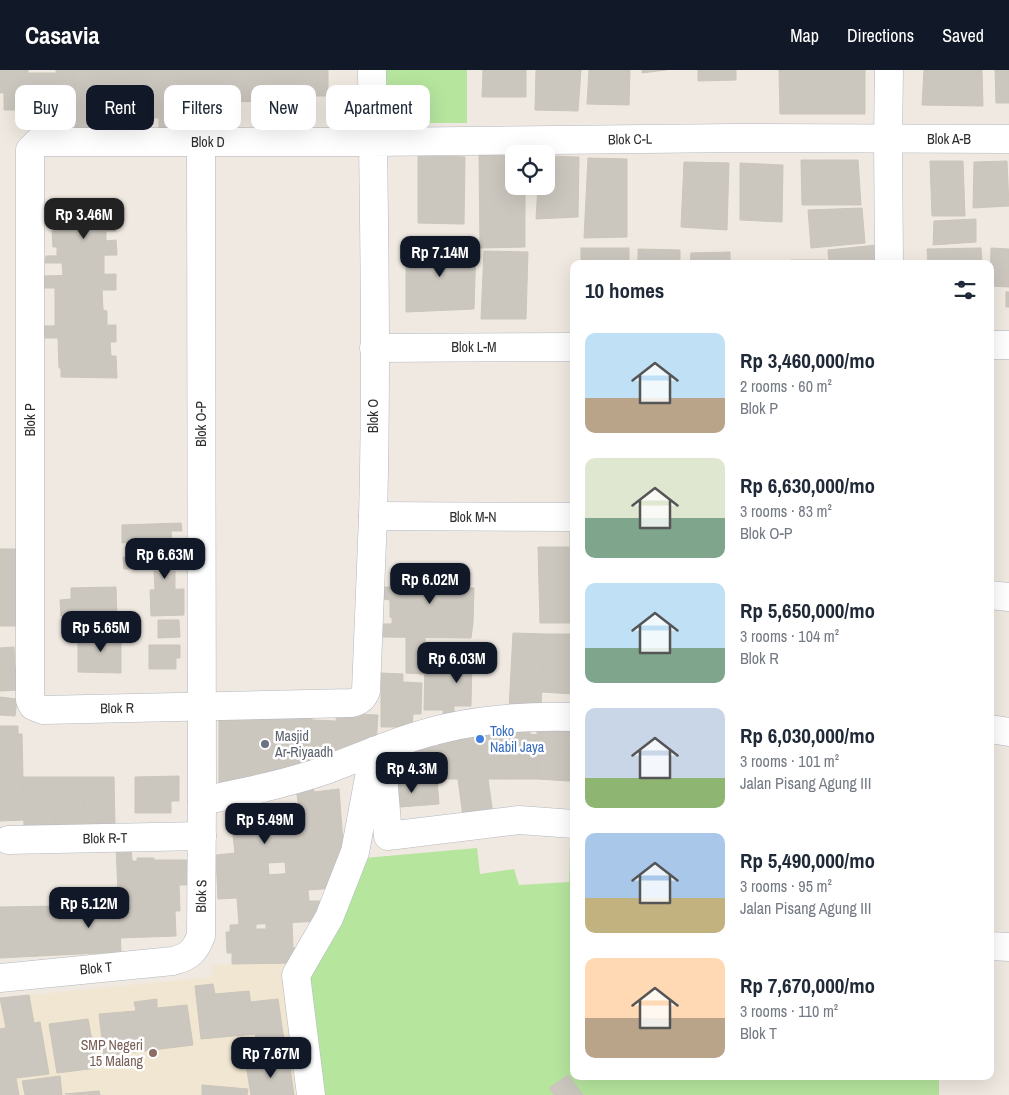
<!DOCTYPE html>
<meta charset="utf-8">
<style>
body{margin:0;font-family:"Archivo Narrow",sans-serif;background:#f2f2f3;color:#1f2937;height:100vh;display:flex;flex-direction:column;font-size:19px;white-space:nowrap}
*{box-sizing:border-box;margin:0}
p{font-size:16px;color:#747a83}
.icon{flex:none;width:28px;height:28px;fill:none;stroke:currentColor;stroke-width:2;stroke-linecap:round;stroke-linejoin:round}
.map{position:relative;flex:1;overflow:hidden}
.drawer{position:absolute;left:570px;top:190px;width:424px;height:820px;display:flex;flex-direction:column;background:#fff;border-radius:10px;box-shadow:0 5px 20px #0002}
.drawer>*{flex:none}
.guide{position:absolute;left:15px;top:15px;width:475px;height:45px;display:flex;gap:10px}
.controls{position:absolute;left:505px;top:75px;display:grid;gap:10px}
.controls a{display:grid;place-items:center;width:50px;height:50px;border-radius:10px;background:#fff;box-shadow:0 5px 20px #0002;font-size:25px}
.price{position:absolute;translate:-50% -42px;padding:0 11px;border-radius:10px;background:#111827;color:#fff;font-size:16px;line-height:32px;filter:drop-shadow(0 1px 2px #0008)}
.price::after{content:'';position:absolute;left:50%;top:30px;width:15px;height:11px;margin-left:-8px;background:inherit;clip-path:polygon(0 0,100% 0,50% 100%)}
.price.on{background:#222;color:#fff}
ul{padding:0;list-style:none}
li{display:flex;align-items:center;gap:15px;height:125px;padding:0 15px}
li span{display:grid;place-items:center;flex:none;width:140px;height:100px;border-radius:10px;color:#555}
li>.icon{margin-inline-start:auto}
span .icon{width:60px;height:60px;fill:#fffc;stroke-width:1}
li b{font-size:21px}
h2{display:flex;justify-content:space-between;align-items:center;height:60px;padding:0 15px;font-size:21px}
.tag{padding:0 18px;border-radius:10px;background:#fff;box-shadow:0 5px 20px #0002;font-size:18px;line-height:45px}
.tag.on{background:#111827;color:#fff}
header{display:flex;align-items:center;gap:30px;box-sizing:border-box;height:70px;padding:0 25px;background:#111827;color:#fff}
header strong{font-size:24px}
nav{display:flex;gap:28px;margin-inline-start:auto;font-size:18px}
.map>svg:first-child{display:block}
</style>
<header>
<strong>Casavia</strong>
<nav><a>Map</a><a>Directions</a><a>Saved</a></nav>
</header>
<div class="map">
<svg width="1009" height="1025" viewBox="0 0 1009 1025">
<rect width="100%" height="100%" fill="#efe9e1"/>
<!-- education -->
<polygon fill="#f0e6d1" points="285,893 301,1025 0,1025 0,928 212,907 211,895"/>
<!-- green -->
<g fill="#b6e59e">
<polygon points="386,0 467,0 467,53 400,53 389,50 386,44"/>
<polygon points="570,772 574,773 574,1006 939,1006 939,1025 322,1025 307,906 365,788 477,778 480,804 514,799 519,815 569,812"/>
</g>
<!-- building -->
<g fill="#cbc7bf" stroke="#cbc5ba">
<rect x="0" y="0" width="4" height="23"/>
<polygon points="4,0 28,0 28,3 56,3 56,0 75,0 75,40 4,40"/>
<polygon points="75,0 126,0 126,43 90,44 90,63 75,63"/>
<polygon points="126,0 177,0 177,57 159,58 159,48 153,48 153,43 126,43"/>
<polygon points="177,0 328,0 328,26 267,26 267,31 230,32 230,26 177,26"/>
<polygon points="483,0 526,0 526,27 482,27"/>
<polygon points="536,0 581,0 578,41 535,40"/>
<polygon points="589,0 630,0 629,35 587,34"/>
<polygon points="642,0 666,0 642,3"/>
<polygon points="698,0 736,0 736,10 698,11"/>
<polygon points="779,0 865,0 865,44 780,44"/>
<polygon points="924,0 982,0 983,36 922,35"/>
<polygon points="995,0 1009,0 1009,33 996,33"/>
<polygon points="418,85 465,87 464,154 418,153"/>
<polygon points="479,85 514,85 514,116 525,116 525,177 480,178"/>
<polygon points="546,86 579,87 578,147 536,149 538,116 546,116"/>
<polygon points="588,88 627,89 627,167 584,168"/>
<polygon points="801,90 858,90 861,135 802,135"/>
<polygon points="930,91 963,91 965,146 932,146"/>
<polygon points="1007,91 1009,136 973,138 974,92"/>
<polygon points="684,92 729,93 727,160 681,157"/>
<polygon points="740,93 783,95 782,152 740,150"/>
<polygon points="862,138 865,173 811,178 808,140"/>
<polygon points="976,149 976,172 933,175 934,151"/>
<polygon points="60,154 116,154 116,161 106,161 106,171 116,170 117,185 57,186 57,177 53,177 52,161 59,161"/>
<polygon points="877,175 878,194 829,194 828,180"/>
<polygon points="476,176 474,239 406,242 406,177"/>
<rect x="581" y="178" width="48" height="16"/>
<polygon points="981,178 982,194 928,194 927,179"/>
<polygon points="991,178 1009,179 1009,217 990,216"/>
<polygon points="638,179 680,180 680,194 638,194"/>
<polygon points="484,181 528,182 526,249 481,249"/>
<polygon points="730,182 730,194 690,194 691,183"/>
<polygon points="104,185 104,205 63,205 62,193 45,193 46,186"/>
<rect x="791" y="190" width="34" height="4"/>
<polygon points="116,204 116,220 102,220 103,240 107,241 107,255 55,256 55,218 44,218 43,206"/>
<rect x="1006" y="222" width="3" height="15"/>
<polygon points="116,255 116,272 110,272 111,286 116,286 117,308 61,307 61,298 59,298 58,268 45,268 44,256"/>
<polygon points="181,453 182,461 171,461 172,475 182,475 183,497 124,499 123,487 131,487 130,472 122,473 122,455"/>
<polygon points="570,462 574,462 574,553 540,553 538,477 570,477"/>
<rect x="0" y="479" width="18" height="27"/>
<polygon points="154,501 175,501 175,520 155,520"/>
<rect x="0" y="506" width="18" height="27"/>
<polygon points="116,517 117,550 72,551 72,546 61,546 60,530 71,529 71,518"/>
<polygon points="384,517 474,518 473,553 392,554 392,548 390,547 390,530 383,529"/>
<polygon points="184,519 184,545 151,546 150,520"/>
<rect x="0" y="533" width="18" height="23"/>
<polygon points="158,550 179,550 180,567 158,568"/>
<polygon points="473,553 471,568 382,567 383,554"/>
<polygon points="109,556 121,556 121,603 78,602 78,569 109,569"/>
<polygon points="513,563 544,564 541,636 509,639"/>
<polygon points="544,564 574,564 573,624 542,622"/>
<polygon points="406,567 425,567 425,604 406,603"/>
<polygon points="149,575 180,575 180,588 176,588 176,599 149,599"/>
<polygon points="14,577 15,598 19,597 20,620 0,621 0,578"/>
<polygon points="444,586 472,587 471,636 454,636 454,646 443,647"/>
<polygon points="574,586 574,637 572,637"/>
<polygon points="425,595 444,595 443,640 424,640"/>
<polygon points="381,603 403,604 402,657 381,657"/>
<polygon points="403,612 422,613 421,644 413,644 412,657 402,657"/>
<polygon points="0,627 17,629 15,646 0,645"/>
<polygon points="336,644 352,644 351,663 337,664"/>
<polygon points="352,644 378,645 376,674 312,698 312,650 336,651 337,664 351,663"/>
<polygon points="312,645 312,698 219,714 219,648"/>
<polygon points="0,656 18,656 18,664 22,664 23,707 0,707"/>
<polygon points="537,657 568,657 569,711 537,709"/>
<polygon points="568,657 574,657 574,711 569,711"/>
<polygon points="507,661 507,709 477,709 473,662"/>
<polygon points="514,661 530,662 530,664 537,665 537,709 507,709 507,663 513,663"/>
<polygon points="473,662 477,709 441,709 438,670"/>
<polygon points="431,675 432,676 438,676 441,709 386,713 394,683"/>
<polygon points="179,706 179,731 171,731 171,743 135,743 135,707"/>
<polygon points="0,707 23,707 24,750 0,751"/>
<polygon points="23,707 54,707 55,758 24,759"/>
<polygon points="54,707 83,707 85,758 55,758"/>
<polygon points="83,707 114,707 115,756 85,758"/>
<polygon points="437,709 439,734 387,738 386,713"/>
<polygon points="458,709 488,709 494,751 464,754"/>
<polygon points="313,713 314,722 339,719 345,800 310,803 296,719"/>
<polygon points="299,737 310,803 286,804 285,792 268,793 269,805 217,808 216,785 235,783 231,747"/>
<polygon points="131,775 132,791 137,791 137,788 154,788 154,790 189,790 190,815 179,815 180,841 175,841 176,866 120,868 116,776"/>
<polygon points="345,800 336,818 308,820 309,831 331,831 323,851 239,855 237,828 218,829 217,808"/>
<polygon points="119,834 121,882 59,885 58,836"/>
<polygon points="58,836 59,885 0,888 0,837"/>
<polygon points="292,852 293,878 301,878 297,893 232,894 232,883 227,883 226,862 230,862 230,855 256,854 256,859 266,859 266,853"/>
<polygon points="213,914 215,924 249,921 255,964 201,969 195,916"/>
<polygon points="29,925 34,953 40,952 49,1004 16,1008 0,928"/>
<polygon points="157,929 157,938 187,935 193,975 104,986 99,944 136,941 134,932"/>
<polygon points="278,929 285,977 258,981 250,932"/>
<polygon points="88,949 97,998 57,1003 49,954"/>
<polygon points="5,958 16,1008 19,1025 0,1025 0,959"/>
<polygon points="289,990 294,1025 251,1025 246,995"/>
<polygon points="568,1005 583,1025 554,1025 549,1018"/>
<polygon points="60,1006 62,1025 25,1025 22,1011"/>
<polygon points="202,1015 248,1019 247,1025 202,1025"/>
<polygon points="99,1021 100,1025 65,1024"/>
</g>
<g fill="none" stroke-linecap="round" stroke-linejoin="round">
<!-- minor casing -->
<g stroke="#b4b7c1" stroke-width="29">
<g id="minor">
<path d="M 372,0 C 374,149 377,298 373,447 C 371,505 368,563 366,621 C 363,628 360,631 352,633 L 43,640 L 33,636 L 30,630 L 30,80 L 38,72 L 373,72 L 735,68 L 1009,69"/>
<polyline points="889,0 888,69 889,194"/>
<polyline points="990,275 1009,275"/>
<polyline points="374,278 574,277"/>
<polyline points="373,446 574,447"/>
<polyline points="990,525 1009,527"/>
<polyline points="990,659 1009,662"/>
<polyline points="382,693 388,766 519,750 574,754"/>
<path d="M 202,731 C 241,723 280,715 317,703 C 360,688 401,668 446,658 C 488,648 530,646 574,647"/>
<polyline points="8,770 202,766"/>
<polyline points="990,876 1009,877"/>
<path d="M 0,908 L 173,891 C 189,887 195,881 201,866 L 202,731 L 201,72"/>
<polyline points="311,1025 296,905 329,848 355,782 374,681"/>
</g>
</g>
<!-- minor -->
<use href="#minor" stroke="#fff" stroke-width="28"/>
</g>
<!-- markers -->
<circle fill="#3f7fe0" stroke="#fff" stroke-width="2" cx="480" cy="669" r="5"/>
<circle fill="#6b7280" stroke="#fff" stroke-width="2" cx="265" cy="674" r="5"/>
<circle fill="#8d6e63" stroke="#fff" stroke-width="2" cx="153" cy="983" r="5"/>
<g text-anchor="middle" stroke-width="5" stroke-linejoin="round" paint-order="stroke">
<!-- street labels -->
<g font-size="14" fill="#2e2e2e" stroke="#fff">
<text transform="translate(630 69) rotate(-1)" y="5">Blok C-L</text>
<text x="949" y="74">Blok A-B</text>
<text x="208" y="77">Blok D</text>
<text x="474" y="282">Blok L-M</text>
<text transform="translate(373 346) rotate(-90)" y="5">Blok O</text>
<text transform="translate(30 350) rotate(-90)" y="5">Blok P</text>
<text transform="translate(201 354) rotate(-90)" y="5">Blok O-P</text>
<text x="473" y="452">Blok M-N</text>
<text transform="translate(117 638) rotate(-1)" y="5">Blok R</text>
<text transform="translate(105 768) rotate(-1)" y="5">Blok R-T</text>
<text transform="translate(201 826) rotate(-89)" y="5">Blok S</text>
<text transform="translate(96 898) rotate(-5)" y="5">Blok T</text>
</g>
<!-- shop labels -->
<g font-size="14" fill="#366cbe" stroke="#fff" text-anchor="start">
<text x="490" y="666">Toko<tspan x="490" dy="16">Nabil Jaya</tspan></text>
</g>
<!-- worship labels -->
<g font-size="14" fill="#5b616d" stroke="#fff" text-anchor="start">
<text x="275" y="671">Masjid<tspan x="275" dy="16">Ar-Riyaadh</tspan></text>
</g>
<!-- education labels -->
<g font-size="14" fill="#785e54" stroke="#fff" text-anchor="end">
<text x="143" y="980">SMP Negeri<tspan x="143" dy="16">15 Malang</tspan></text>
</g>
</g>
</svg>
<div class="controls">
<a><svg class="icon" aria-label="locate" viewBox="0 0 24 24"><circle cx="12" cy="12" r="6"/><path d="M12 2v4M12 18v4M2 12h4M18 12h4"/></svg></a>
</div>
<b class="price on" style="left:84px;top:170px">Rp 3.46M</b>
<b class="price" style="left:440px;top:208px">Rp 7.14M</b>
<b class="price" style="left:165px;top:510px">Rp 6.63M</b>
<b class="price" style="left:430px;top:535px">Rp 6.02M</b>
<b class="price" style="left:101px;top:583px">Rp 5.65M</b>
<b class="price" style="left:457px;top:614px">Rp 6.03M</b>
<b class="price" style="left:412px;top:724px">Rp 4.3M</b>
<b class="price" style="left:265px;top:775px">Rp 5.49M</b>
<b class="price" style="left:89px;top:859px">Rp 5.12M</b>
<b class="price" style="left:271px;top:1009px">Rp 7.67M</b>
<div class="guide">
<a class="tag">Buy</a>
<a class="tag on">Rent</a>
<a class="tag">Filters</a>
<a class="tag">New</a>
<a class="tag">Apartment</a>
</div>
<section class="drawer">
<h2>10 homes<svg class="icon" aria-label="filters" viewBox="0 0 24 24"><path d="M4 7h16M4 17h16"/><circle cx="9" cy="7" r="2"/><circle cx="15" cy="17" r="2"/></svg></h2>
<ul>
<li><span style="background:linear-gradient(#bfe0f5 65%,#b9a48a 0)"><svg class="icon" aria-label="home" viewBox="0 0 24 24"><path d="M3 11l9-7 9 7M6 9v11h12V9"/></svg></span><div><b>Rp 3,460,000/mo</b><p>2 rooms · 60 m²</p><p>Blok P</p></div></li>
<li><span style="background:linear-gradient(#dfe7d0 60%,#7fa58c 0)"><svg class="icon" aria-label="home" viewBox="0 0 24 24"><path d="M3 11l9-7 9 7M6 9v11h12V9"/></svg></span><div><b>Rp 6,630,000/mo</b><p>3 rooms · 83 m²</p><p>Blok O-P</p></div></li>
<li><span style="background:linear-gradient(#bfe0f5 65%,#7fa58c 0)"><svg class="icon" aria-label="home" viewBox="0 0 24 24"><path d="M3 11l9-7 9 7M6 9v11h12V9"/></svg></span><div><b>Rp 5,650,000/mo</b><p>3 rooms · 104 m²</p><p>Blok R</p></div></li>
<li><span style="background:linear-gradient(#c9d6e8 70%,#8fb573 0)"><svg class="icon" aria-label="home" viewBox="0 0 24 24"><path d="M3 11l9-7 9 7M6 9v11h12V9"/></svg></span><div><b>Rp 6,030,000/mo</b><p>3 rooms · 101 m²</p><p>Jalan Pisang Agung III</p></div></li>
<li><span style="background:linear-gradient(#a9c7e8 65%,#c2b280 0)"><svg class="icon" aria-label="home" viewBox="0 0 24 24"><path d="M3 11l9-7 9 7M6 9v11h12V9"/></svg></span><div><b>Rp 5,490,000/mo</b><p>3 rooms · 95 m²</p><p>Jalan Pisang Agung III</p></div></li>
<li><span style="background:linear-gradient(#ffd9b3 60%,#b9a48a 0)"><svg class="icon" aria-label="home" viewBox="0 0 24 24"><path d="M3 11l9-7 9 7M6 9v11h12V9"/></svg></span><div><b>Rp 7,670,000/mo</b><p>3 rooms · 110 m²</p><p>Blok T</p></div></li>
</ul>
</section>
</div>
